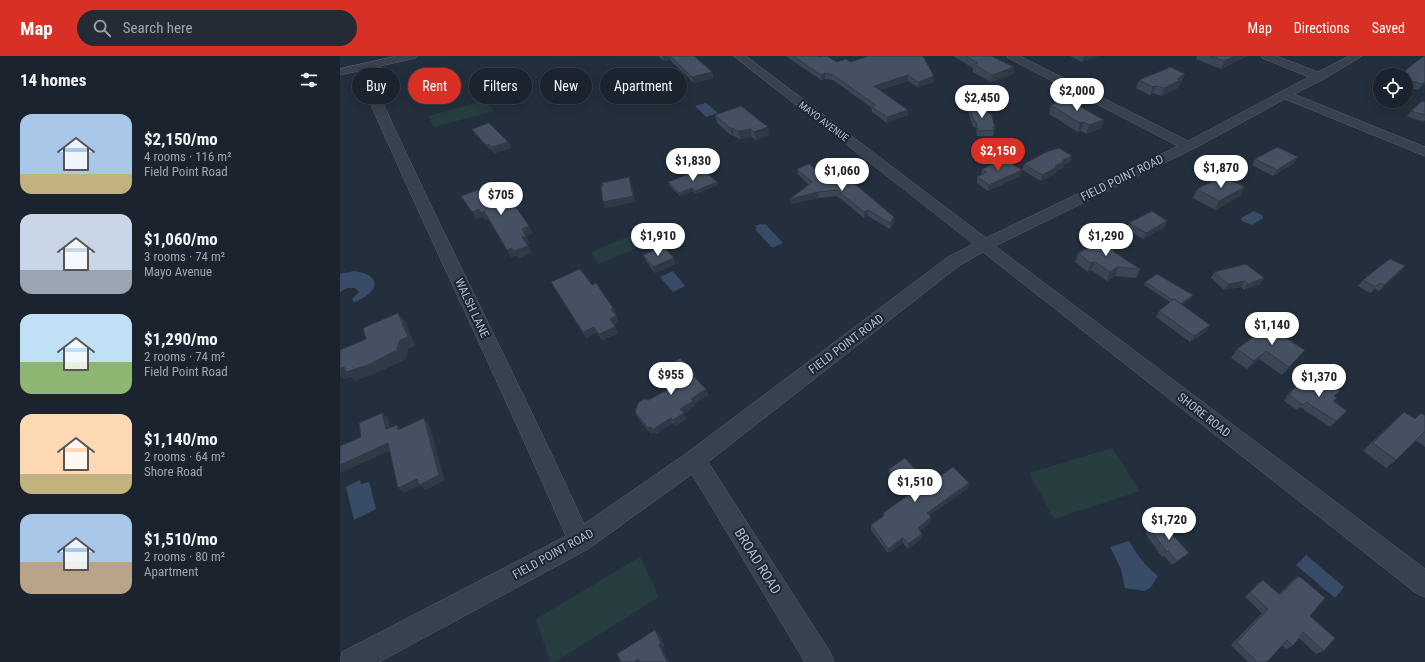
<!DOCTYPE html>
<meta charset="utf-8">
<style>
body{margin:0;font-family:"Roboto Condensed",sans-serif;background:#242b36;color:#f1f3f6;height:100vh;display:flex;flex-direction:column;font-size:15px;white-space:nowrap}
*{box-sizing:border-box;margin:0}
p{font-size:13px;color:#a0a4aa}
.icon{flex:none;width:22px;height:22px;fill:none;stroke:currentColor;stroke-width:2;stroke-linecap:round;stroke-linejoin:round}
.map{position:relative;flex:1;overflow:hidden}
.details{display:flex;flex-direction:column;background:#1b232e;width:340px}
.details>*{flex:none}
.banner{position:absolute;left:12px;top:12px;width:380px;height:36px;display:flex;gap:8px}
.fabs{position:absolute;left:1033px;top:12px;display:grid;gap:8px}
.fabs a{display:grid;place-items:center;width:40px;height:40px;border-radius:50%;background:#1b232e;box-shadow:0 2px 10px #0003,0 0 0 1px #39404a;font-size:20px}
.price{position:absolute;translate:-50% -34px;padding:0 9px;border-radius:14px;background:#fff;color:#222;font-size:13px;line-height:26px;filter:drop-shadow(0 1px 2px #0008)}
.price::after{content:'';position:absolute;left:50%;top:24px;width:12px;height:9px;margin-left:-6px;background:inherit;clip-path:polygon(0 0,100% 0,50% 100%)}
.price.current{background:#d93025;color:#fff}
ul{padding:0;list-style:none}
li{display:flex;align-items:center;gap:12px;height:100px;padding:0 20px}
li span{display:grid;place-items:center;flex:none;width:112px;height:80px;border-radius:12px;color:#555}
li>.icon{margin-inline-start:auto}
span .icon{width:48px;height:48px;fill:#fffc;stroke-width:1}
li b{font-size:17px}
h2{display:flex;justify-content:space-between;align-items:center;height:48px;padding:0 20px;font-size:17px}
.tag{padding:0 14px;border-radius:18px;background:#1b232e;box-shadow:0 2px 10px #0003,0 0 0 1px #39404a;font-size:14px;line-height:36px}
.tag.current{background:#d93025;color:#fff}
header{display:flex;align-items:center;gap:24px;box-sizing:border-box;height:56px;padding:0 20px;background:#d93025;color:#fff}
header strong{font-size:19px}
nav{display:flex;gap:22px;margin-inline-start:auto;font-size:14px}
.search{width:280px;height:36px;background:#242b36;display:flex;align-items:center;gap:10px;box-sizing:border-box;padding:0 14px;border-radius:22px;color:#a0a4aa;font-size:15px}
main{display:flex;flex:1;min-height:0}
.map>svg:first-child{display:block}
</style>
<header>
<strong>Map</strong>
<div class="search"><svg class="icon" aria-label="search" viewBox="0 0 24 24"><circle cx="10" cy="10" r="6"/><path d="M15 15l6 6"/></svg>Search here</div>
<nav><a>Map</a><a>Directions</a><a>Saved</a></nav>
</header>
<main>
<section class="details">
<h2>14 homes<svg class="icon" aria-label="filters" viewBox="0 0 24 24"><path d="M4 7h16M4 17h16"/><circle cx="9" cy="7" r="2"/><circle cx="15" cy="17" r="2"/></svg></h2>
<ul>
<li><span style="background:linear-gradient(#a9c7e8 75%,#c2b280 0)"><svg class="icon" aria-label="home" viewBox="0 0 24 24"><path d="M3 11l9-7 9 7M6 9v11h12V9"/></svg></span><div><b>$2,150/mo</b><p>4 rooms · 116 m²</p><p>Field Point Road</p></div></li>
<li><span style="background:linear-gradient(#c9d6e8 70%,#9aa5b1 0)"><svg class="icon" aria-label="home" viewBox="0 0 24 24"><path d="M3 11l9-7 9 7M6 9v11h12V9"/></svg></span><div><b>$1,060/mo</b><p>3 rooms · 74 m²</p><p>Mayo Avenue</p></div></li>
<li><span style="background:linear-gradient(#bfe0f5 60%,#8fb573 0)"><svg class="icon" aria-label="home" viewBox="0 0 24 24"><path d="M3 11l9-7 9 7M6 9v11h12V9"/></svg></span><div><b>$1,290/mo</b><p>2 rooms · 74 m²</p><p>Field Point Road</p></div></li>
<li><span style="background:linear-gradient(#ffd9b3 75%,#c2b280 0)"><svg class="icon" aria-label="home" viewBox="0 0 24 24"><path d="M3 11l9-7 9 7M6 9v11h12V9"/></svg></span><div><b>$1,140/mo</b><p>2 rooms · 64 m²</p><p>Shore Road</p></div></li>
<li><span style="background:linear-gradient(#a9c7e8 60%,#b9a48a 0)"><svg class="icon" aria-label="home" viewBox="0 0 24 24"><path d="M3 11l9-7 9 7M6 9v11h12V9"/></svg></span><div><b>$1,510/mo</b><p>2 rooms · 80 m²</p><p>Apartment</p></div></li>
</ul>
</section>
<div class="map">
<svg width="1085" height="606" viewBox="0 0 1085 606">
<rect width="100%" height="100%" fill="#242f3e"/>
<!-- green -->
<g fill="#263c3f">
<polygon points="147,44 154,55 94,71 88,60"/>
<polygon points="297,177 306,188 259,208 251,196"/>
<polygon points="772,392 800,435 714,463 689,417"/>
<polygon points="300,501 319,541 215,606 210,606 196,563"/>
</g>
<!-- water -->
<g fill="#394c67">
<polygon points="366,47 378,57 366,61 355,50"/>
<polygon points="914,155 923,160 923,162 912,169 902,165 901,162"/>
<polygon points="421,168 423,169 425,168 443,187 432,192 415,173 417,172 415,170"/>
<path d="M 14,215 C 44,219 39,237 14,246 L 12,243 L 19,236 L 15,232 L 7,232 L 0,236 L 0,218 Z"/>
<polygon points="333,215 345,230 333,236 320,221"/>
<polygon points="20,424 21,428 29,426 36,453 14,464 6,431"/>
<path d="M 789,485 C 797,499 805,510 818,520 L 811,531 L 805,535 L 785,532 L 781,513 L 770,491 Z"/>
<polygon points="966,499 1004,531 995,542 956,509"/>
</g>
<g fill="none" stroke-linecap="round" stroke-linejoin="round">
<!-- minor casing -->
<g stroke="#565f6c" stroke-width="1">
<g id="minor">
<polygon points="57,0 77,0 76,2 0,19 0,13"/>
<path d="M 394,0 L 406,0 L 646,182 L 838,90 L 668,2 L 667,0 L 680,0 L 848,85 L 969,21 L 922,2 L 921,0 L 936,0 L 978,16 L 1009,0 L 1022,0 L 984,23 L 954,38 L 1085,91 L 1085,100 L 945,43 L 853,93 L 655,190 L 1085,513 L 1085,541 L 1076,537 L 643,196 L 620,209 L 368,406 L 490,596 L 494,606 L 465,606 L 352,418 L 248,493 L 39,606 L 0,606 L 2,596 L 226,480 C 159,325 85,174 18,19 L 20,17 L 28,17 L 30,19 C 98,170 175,317 244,468 L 347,397 L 608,201 L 633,188 Z"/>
</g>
</g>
<!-- minor -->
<use href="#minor" fill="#38414e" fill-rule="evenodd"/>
</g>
<!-- wall -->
<g fill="#3b4654">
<polygon points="318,0 354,0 372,16 373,22 354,27 330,4 324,5"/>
<polygon points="446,0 477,0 497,6 594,20 594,26 578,31 568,25 539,34 568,59 547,67 532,56 532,52 493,24 485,23 481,24"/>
<polygon points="613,0 651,0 674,11 673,18 651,26 633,16 633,12"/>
<polygon points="730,0 758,0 742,6"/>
<polygon points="857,0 907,0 881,13 856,3"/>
<polygon points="1085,0 1085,28 1078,34 1066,30 1066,19 1061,19 1063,16"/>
<polygon points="845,18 842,25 840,27 838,32 821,40 813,37 810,39 796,32 799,24"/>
<polygon points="1085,46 1085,64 1083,66 1067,60 1071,55"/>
<polygon points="629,48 655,71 653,80 637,80 636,72 633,71 628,54"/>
<polygon points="711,49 764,64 761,72 746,78 741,75 738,76 709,58"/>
<polygon points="375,59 429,79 416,84 412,81 400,83 394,80 392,80 377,67"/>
<polygon points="132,73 168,86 171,92 155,97 152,94 150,94 135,78"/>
<polygon points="915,103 954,107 933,120 912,109"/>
<polygon points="731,106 724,109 724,111 716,115 716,117 701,125 682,114 684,108"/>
<polygon points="457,113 492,127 554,167 550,173 528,160 524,162 497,140 479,142 451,148 469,129 458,118"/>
<polygon points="642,113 682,114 681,120 648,135 637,127 637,121 641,119"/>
<polygon points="328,126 378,129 355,138 353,135 340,140 329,129"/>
<polygon points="857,133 900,140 875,154 853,142"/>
<polygon points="789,167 825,171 803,183 786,173"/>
<polygon points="775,196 800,213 796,222 775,220 767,225 751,214 748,216 735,206 738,197"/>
<polygon points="303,199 336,208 315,217 306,205"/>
<polygon points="874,216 920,228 904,234 901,231 884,234 871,222"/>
<polygon points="1060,216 1039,235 1035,233 1030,237 1018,230 1023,224"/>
<polygon points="211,226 252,229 273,252 276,258 275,259 279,266 274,269 278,277 262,284 257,276 246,282"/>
<polygon points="805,226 853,239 851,242 842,249 867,275 850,286 816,261 819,255 830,246 804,229"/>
<polygon points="927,273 947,278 945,281 958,302 942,319 919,303 907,313 891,302 897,293"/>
<polygon points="322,313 357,324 366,333 368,339 354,348 355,350 344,358 346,363 336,370 333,367 316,378 314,376 311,378 298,362 295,356 309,344 334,330 324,319"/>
<polygon points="972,329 995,341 993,345 1007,355 990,371 960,351 957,354 944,345 947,341 946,341 951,335"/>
<polygon points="1064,356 1074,363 1081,357 1085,360 1085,391 1076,385 1056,404 1046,412 1023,395 1055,364"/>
<polygon points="549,413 588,427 598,422 628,432 590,459 591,461 591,466 580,475 582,482 568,493 563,487 548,497 531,474 531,469 543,461 543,457 568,439 549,418"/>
<polygon points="809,472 844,501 832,509 824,500 822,501 805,477"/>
<polygon points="959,520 970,560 984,595 976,598 959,582 953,590 946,593 942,589 927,606 908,606 891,589 922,557 905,541 917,528 923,524 939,538 953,524"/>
</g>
<!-- shaded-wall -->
<g fill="#303945">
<polygon points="323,0 329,0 330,4 324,5"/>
<polygon points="745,0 758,0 742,6 744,1"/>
<polygon points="895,0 907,0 881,13 884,5"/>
<polygon points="674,11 673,18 651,26 652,19"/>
<polygon points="372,16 373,22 354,27 352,21"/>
<polygon points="485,17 485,23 481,24 481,19"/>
<polygon points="845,18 842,25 840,27 838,32 821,40 824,32"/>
<polygon points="568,19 568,25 534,36 534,30"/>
<polygon points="594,20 594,26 578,31 578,26"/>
<polygon points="1085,26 1085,28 1078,34 1082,28"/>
<polygon points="816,30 813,37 810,39 813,31"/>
<polygon points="568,54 568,59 547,67 547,61"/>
<polygon points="764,64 761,72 746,78 749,69"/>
<polygon points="744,66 741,75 738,76 740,67"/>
<polygon points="428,71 429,79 416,84 414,76"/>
<polygon points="390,72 392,72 394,80 392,80"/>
<polygon points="411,73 412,81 400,83 398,75"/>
<polygon points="168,86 171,92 155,97 152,91"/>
<polygon points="149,88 152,94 150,94 146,89"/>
<polygon points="732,100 731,106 724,109 724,111 716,115 716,117 701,125 702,119 723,104"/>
<polygon points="958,101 954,107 933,120 937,114"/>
<polygon points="682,114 681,120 648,135 649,129"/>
<polygon points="289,121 291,127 296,146 266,152 263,146"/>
<polygon points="377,126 378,129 355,138 355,135"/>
<polygon points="905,131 900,140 875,154 879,145"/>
<polygon points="352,132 353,135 340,140 339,137"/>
<polygon points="478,136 479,142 451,148 450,143"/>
<polygon points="177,143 182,150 177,152 172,145"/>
<polygon points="139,153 144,155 149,163 145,164 143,161 136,164 132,156"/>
<polygon points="528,154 528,160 524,162 524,156"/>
<polygon points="554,161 554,167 550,173 550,167"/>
<polygon points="827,165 825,171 803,183 806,177"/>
<polygon points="189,170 193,178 186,181 190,187 186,188 182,181 182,173"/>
<polygon points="188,190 192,197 178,203 177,200 171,202 167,194 172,192"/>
<polygon points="334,202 336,208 315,217 313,211"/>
<polygon points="755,206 751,214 748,216 751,207"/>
<polygon points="1065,210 1060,216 1039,235 1044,229"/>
<polygon points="778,211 775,220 767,225 770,216"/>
<polygon points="924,222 920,228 904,234 908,228"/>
<polygon points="905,225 901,231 884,234 888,228"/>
<polygon points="853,239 851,242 839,252 840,249"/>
<polygon points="273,252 276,258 274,259 271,253"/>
<polygon points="58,257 66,266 75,290 68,293 66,303 37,317 15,325 11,321 5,323 0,319 0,313"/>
<polygon points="276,260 279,266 273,269 270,263"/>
<polygon points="870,269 867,275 850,286 854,280"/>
<polygon points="254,271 257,276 246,282 243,276"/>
<polygon points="275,271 278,277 262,284 259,278"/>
<polygon points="965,294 958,302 942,319 949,311"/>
<polygon points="926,295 919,303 907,313 914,305"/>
<polygon points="355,318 357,324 353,320"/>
<polygon points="366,333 368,339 354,348 355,350 344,358 346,363 336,370 333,364 340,353 351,343"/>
<polygon points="42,357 48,362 52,379 46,373"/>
<polygon points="84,362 89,368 105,424 85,434 80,429 64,437 58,432"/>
<polygon points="331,362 333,367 316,378 313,373"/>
<polygon points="57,369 63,374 58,374"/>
<polygon points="311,371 314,376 311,378 308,372"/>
<polygon points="48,387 54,393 0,417 0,409"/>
<polygon points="629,427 628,432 586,462 587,457"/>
<polygon points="591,461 591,466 577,477 578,472"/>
<polygon points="582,478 582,482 568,493 568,488"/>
<polygon points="563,482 563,487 548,497 548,493"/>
<polygon points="315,574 319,577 325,590 322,592 329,606 327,606 319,589"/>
<polygon points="298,603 302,606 294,606"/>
</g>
<!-- building -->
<g fill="#455162" stroke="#303945">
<polygon points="330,0 354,0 372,16 352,21"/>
<polygon points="453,0 477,0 478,1 487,0 497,6 506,3 510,6 529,0 583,0 594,20 578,26 568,19 534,30 568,54 547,61 532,51 536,49 493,19 485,17 481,19"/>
<polygon points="626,0 651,0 674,11 652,19 634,8 638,7"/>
<polygon points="870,0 895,0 884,5"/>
<polygon points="1084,0 1085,0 1085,26 1082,28 1066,23 1066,20 1069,18 1063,16"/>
<polygon points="831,11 845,18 837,23 841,24 824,32 816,30 813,31 799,24"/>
<polygon points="726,43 764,64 749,69 744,66 740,67 711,49"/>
<polygon points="1082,45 1085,46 1085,59 1071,55"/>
<polygon points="629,48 651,58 655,71 653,71 654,74 638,75 636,66 634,65"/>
<polygon points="401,50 428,71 414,76 411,73 398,75 392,72 390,72 375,59"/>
<polygon points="149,67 168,86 152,91 149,88 146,89 132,73"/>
<polygon points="937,91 958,101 937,114 915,103"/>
<polygon points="719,92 732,100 723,104 725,105 715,110 717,111 702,119 684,108 706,96"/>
<polygon points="664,103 682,114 649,129 637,121 647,116 642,113"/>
<polygon points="469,108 492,127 506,121 509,123 554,161 550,167 528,154 524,156 497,134 478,136 450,143 472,126 457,113"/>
<polygon points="362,113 377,126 355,135 352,132 339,137 328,126"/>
<polygon points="289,121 293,140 263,146 261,130 263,130 262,127"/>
<polygon points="877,123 884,125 889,123 905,131 879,145 857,133"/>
<polygon points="141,133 146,142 171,133 177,143 172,145 189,170 182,173 186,180 182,181 188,190 174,195 172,192 167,194 144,155 141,157 139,153 132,156 121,140"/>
<polygon points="812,155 827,165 806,177 789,167"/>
<polygon points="761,185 775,195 774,196 800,213 778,211 770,216 755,206 751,207 738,197"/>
<polygon points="323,190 334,202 313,211 303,199"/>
<polygon points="1050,203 1065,210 1044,229 1040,227 1035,231 1023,224 1043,208"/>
<polygon points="906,208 924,222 908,228 905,225 888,228 874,216"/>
<polygon points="240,213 252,229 256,227 273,252 271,253 276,260 270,263 275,271 259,278 254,271 243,276 211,226"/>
<polygon points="817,218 853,239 841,248 834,243 833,244 805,226"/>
<polygon points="834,243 870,269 854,280 819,255"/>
<polygon points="58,257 68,281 60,284 57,294 28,309 6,316 4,311 0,313 0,294 26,283 23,272"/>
<polygon points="933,269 947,278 944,281 965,294 949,311 926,295 914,305 897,293 925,272 927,273"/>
<polygon points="340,302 355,318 353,320 366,333 351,343 353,345 340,353 344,357 333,364 331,362 313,373 311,371 308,372 295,356 298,347 304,343 309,344 336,329 322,313"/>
<polygon points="980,322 1000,335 994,340 997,342 993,345 1007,355 996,365 966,346 963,349 949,339 952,336 951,335 964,324 972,329"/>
<polygon points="1064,356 1075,363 1081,357 1085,360 1085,376 1084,376 1056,404 1033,387"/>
<polygon points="42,357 46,373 57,369 58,374 84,362 99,419 79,429 77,423 58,432 48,387 0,409 0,390 21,381 19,367"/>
<polygon points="565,402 588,427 596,420 598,422 613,411 629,427 587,457 591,461 578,472 582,478 568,488 563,482 548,493 531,469 545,459 543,457 571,437 549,413"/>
<polygon points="820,465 849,497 837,505 828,495 827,496 809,472"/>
<polygon points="959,520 985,542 970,560 995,582 984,595 963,576 953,590 947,584 927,606 917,606 897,586 928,553 910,536 923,524 940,539"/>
<polygon points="315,574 321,587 319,589 327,606 300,606 298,603 294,606 281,606 277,598"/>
</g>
<g text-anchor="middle" stroke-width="4" stroke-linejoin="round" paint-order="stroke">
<!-- far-street labels -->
<g font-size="10" fill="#b4bcc9" stroke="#1d2633">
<text transform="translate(484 65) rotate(37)" y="4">MAYO AVENUE</text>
</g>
<!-- street labels -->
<g font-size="12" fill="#b4bcc9" stroke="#1d2633">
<text transform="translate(782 122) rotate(-26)" y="4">FIELD POINT ROAD</text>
<text transform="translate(132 252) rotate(65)" y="4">WALSH LANE</text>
<text transform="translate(506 288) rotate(-37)" y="4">FIELD POINT ROAD</text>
<text transform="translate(864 359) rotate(38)" y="4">SHORE ROAD</text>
<text transform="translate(213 498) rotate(-29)" y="4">FIELD POINT ROAD</text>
</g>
<!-- near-street labels -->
<g font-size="14" fill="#b4bcc9" stroke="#1d2633">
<text transform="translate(418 505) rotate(58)" y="5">BROAD ROAD</text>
</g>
</g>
</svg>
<div class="fabs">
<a><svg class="icon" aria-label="locate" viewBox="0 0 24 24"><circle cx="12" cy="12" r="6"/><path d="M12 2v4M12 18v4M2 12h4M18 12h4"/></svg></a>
</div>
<b class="price" style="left:737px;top:56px">$2,000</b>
<b class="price" style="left:642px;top:63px">$2,450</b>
<b class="price current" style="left:658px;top:116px">$2,150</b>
<b class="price" style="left:353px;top:126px">$1,830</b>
<b class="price" style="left:881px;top:133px">$1,870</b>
<b class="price" style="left:502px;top:136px">$1,060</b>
<b class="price" style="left:161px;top:160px">$705</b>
<b class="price" style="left:318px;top:201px">$1,910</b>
<b class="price" style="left:766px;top:201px">$1,290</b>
<b class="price" style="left:932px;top:290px">$1,140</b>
<b class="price" style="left:331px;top:340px">$955</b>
<b class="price" style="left:979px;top:342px">$1,370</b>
<b class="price" style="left:575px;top:447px">$1,510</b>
<b class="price" style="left:829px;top:485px">$1,720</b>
<div class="banner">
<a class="tag">Buy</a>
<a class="tag current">Rent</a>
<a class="tag">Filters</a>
<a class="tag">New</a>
<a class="tag">Apartment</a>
</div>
</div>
</main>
